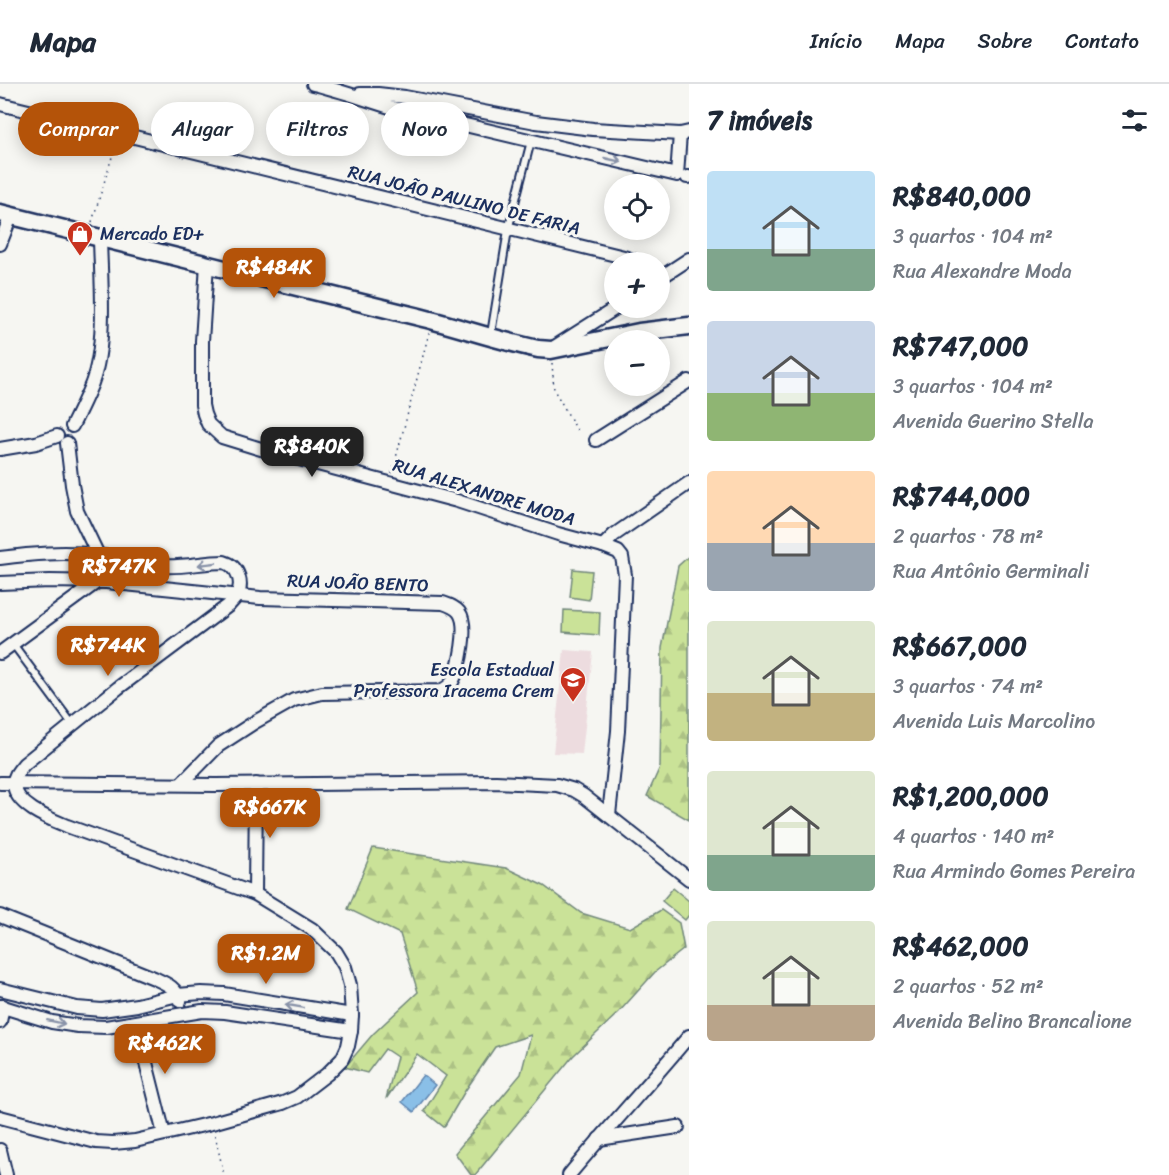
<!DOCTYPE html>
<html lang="pt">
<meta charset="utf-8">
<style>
body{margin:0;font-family:Sriracha,sans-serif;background:#f2f2f3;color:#1f2937;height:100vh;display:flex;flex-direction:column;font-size:22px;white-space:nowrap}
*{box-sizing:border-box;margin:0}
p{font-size:20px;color:#747a83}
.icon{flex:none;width:33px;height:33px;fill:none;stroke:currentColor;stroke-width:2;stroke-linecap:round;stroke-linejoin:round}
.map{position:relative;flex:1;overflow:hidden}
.sheet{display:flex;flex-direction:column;background:#fff;width:480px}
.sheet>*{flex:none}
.hud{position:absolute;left:18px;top:18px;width:570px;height:54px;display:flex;gap:12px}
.buttons{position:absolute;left:604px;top:90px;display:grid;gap:12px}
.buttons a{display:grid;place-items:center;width:66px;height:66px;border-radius:50%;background:#fff;box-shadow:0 3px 15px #0003;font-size:30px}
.price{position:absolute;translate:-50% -51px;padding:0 14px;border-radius:12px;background:#b45309;color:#fff;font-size:20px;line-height:39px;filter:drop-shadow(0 2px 3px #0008)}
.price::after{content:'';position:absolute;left:50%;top:36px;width:18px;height:14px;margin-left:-9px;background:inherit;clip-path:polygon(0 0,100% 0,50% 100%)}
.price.active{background:#222;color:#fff}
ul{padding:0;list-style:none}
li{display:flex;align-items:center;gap:18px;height:150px;padding:0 18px}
li span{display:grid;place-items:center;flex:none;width:168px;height:120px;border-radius:6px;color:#555}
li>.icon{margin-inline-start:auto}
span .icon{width:72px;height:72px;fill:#fffc;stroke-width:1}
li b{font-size:26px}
h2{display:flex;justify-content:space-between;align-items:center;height:72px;padding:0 18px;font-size:26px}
.chip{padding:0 21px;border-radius:27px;background:#fff;box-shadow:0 3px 15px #0003;font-size:21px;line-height:54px}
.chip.active{background:#b45309;color:#fff}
header{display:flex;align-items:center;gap:36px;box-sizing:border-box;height:84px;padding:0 30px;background:#fff;border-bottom:2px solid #e0e1e3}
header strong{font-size:28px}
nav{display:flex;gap:33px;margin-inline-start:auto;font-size:21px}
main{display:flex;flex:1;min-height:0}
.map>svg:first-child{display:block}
</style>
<header>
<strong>Mapa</strong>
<nav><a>Início</a><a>Mapa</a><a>Sobre</a><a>Contato</a></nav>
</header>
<main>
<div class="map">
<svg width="689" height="1091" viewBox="0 0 689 1091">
<defs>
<pattern id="forest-firs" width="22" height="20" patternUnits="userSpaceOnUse" patternTransform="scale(1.5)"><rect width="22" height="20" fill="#cae298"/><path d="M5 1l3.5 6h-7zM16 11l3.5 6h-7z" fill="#adc285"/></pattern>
</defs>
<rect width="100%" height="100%" fill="#f6f6f2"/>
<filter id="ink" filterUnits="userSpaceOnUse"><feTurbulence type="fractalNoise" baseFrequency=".0167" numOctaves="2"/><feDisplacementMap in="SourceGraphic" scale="12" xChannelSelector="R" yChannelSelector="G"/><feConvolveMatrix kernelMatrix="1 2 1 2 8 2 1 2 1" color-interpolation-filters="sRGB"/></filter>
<g filter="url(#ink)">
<!-- built -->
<polygon fill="#eddcdf" points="564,566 593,568 582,670 553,669"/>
<!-- forest -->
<g fill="url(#forest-firs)" stroke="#72887b" stroke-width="1.5">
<polygon points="689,472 689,736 647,712 660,683 662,564 678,482"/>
<polygon points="373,764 506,784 544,802 581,829 630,844 661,826 679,839 684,865 655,888 619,928 573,972 475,1091 471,1091 455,1069 521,990 531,951 495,963 465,1007 444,1043 424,1027 446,992 417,970 386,1015 397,973 385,965 367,989 345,983 373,950 418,908 400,850 348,825"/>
</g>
<!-- garden -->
<g fill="#cae298" stroke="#72887b" stroke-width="1.5">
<polygon points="573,485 592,487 589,516 570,513"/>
<polygon points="564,526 600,528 599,551 563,548"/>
<polygon points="673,804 689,817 689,831 685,836 662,817"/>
</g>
<!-- water -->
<polygon fill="#8abfe7" stroke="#5e85b0" stroke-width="1.5" points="423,991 435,1001 414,1028 402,1018"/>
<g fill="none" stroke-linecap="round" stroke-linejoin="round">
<!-- lane casing -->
<g stroke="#1b2f5e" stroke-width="10">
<g id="lane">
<polyline points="491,250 508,146 531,57"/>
<polyline points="13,560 73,641"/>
</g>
</g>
<!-- street casing -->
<g stroke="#1b2f5e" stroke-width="16">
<g id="street">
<path d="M 313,0 C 340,6 366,16 393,24 L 677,91 L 680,50"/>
<polyline points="360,10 378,10 405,13 536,38 593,45 680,50 689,48"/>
<polyline points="0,20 624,173 639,178"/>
<polyline points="687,93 689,93"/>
<polyline points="0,160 11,132"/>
<polyline points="207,180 202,257 202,321 204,330 208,340 222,353 261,365 457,417 558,450 603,462 618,468 622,473 625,491 618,647 609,731"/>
<polyline points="660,194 689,175"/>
<polyline points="556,262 616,224"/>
<path d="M 72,342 C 79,328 86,314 92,299 C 107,258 101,199 100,155"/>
<polyline points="596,356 689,297"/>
<polyline points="0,365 36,359 57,352"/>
<polyline points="603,462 614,451 689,399"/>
<path d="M 0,474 C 32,470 64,467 96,471 C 118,474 139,480 160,482 C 182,484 203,478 224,478 C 239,482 244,501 236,513 C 234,516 231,518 229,521 L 118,604 L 24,680 C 20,685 13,692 14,700 C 15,722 50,735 67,742 L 255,810 L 312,845 L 336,868 L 345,883 L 350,901 L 352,931 L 351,947 L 348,962 L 342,975 L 327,990 L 297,1013 L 283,1019 L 212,1039 L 135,1057 L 113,1059 L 96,1058 L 0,1033"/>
<path d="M 0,499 L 50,497 L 106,498 L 260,514 L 443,519 C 449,521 455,523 459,528 C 469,541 460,584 452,598 C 450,602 446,604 441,607 L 322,609 L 294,616 L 255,638 L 218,662 L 181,700"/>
<polyline points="0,569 97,498 98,471 77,427 72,401 67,359"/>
<polyline points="0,699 216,701 496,698 557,701 574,706 584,712 689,795"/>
<polyline points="255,810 256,700"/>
<path d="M 0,832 L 154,894 C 167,900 176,903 180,917"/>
<polyline points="0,905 77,924 102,926 137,921 178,911 201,909 224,910 352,931"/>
<polyline points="0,922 52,938 78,942 106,943 202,927 225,928 351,947"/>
<polyline points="0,938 3,922"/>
<polyline points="136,939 164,1050"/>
<polyline points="599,1055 678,1043"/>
<polyline points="0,1066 6,1091"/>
<path d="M 569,1091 C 608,1044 650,999 689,952"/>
</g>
</g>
<!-- secondary casing -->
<g stroke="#1b2f5e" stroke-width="21">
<path id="secondary" d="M 0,129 C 137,164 274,197 411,231 C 454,241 495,256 538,265 L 551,266 L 639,248 L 689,242"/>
</g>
<!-- path -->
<g stroke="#1b2f5e" stroke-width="1.5" stroke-dasharray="1.5 4.5" stroke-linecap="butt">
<polyline points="92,138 116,60"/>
<polyline points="552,279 554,306 577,346"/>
<polyline points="392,389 429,249"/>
<polyline points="215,1051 224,1091"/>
</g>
<!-- lane -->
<use href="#lane" stroke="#f6f6f2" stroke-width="6"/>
<!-- street -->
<use href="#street" stroke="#f6f6f2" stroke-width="12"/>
<!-- secondary -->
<use href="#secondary" stroke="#f6f6f2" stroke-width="16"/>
</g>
<!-- one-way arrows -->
<defs><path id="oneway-shaft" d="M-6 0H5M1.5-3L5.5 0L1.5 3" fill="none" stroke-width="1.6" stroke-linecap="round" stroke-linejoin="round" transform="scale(1.5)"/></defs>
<g stroke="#8892a8">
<use href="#oneway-shaft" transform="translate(613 76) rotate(13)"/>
<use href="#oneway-shaft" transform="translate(207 480) rotate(173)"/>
<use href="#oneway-shaft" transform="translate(294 922) rotate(-170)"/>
<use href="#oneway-shaft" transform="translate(56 938) rotate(12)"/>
</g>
</g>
<!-- icons -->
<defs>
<g id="shop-pin" transform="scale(1.35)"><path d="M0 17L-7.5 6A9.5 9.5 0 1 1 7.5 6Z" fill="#c8321e" stroke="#f6f6f2"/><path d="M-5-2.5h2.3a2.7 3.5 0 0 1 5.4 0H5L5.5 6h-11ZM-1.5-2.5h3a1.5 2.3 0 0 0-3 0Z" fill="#fff"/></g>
<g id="school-pin" transform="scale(1.35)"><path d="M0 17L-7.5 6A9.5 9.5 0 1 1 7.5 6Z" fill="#c8321e" stroke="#f6f6f2"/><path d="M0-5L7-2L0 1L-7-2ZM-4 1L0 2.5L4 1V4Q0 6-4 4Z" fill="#fff"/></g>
</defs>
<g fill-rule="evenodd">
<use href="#shop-pin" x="80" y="150"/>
<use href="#school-pin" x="573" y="596"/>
</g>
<g text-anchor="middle" stroke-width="6" stroke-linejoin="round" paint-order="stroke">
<!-- street labels -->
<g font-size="18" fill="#1b2f5e" stroke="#f6f6f2">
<text transform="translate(464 116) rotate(14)" y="6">RUA JOÃO PAULINO DE FARIA</text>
<text transform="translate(484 408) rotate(17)" y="6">RUA ALEXANDRE MODA</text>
<text transform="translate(358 499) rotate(2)" y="6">RUA JOÃO BENTO</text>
</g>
<!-- poi labels -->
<g font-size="18" fill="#1b2f5e" stroke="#f6f6f2" text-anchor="start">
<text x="100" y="156">Mercado ED+</text>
<text x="554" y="592" text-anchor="end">Escola Estadual<tspan x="554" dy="21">Professora Iracema Crem</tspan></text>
</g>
</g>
</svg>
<div class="buttons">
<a><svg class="icon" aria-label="locate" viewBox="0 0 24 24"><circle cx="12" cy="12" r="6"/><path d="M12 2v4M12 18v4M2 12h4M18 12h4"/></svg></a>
<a>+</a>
<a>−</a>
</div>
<b class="price" style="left:274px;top:215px">R$484K</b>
<b class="price active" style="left:312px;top:394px">R$840K</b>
<b class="price" style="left:119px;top:514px">R$747K</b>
<b class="price" style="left:108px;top:593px">R$744K</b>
<b class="price" style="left:270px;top:755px">R$667K</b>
<b class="price" style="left:266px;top:901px">R$1.2M</b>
<b class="price" style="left:165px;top:991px">R$462K</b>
<div class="hud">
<a class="chip active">Comprar</a>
<a class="chip">Alugar</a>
<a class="chip">Filtros</a>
<a class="chip">Novo</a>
</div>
</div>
<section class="sheet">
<h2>7 imóveis<svg class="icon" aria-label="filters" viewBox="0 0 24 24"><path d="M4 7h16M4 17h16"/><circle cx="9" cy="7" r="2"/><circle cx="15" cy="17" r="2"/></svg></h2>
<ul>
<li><span style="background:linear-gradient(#bfe0f5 65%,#7fa58c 0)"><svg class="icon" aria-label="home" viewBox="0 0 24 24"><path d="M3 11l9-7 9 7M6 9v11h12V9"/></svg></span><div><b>R$840,000</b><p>3 quartos · 104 m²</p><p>Rua Alexandre Moda</p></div></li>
<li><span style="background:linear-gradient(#c9d6e8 60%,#8fb573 0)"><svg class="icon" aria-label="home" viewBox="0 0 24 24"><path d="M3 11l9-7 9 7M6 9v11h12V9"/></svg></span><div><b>R$747,000</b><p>3 quartos · 104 m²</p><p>Avenida Guerino Stella</p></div></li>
<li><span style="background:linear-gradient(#ffd9b3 60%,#9aa5b1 0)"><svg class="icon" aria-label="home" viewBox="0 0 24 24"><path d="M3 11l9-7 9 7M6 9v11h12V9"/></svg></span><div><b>R$744,000</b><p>2 quartos · 78 m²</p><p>Rua Antônio Germinali</p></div></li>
<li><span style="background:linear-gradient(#dfe7d0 60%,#c2b280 0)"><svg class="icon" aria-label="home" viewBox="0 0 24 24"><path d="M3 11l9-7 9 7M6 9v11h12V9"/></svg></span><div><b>R$667,000</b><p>3 quartos · 74 m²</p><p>Avenida Luis Marcolino</p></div></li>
<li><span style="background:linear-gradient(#dfe7d0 70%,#7fa58c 0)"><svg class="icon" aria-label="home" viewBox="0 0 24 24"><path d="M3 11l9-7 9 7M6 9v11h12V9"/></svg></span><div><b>R$1,200,000</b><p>4 quartos · 140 m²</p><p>Rua Armindo Gomes Pereira</p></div></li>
<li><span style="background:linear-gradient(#dfe7d0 70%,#b9a48a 0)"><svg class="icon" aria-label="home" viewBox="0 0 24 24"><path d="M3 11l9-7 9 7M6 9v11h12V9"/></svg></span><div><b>R$462,000</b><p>2 quartos · 52 m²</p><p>Avenida Belino Brancalione</p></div></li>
</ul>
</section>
</main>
